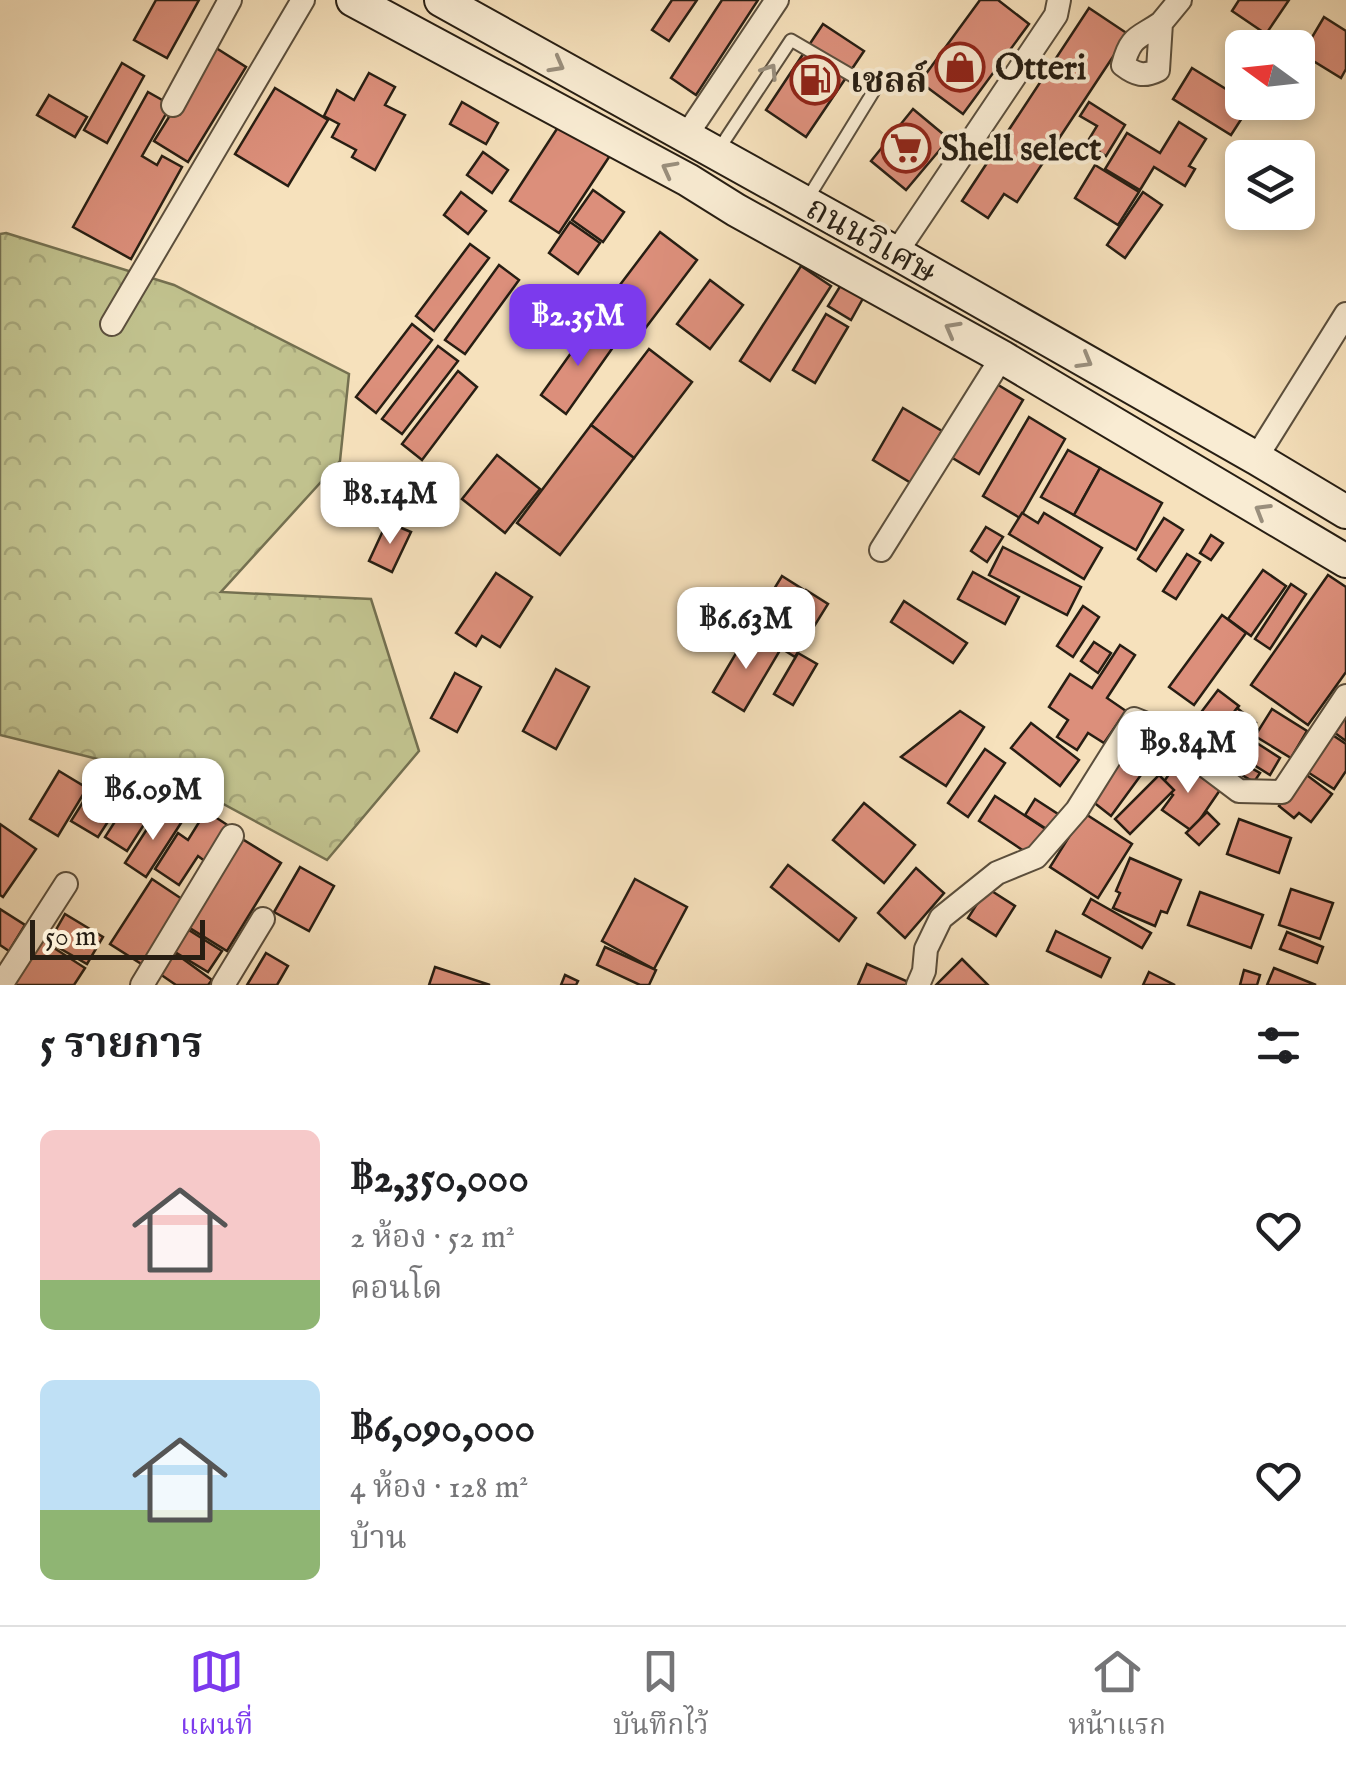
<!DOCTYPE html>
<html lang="th">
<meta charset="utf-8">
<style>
body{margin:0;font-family:"IM FELL English","Noto Serif Thai",serif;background:#f2f2f2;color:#202124;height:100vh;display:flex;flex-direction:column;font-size:38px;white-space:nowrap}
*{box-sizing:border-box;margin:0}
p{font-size:32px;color:#757577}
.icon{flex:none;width:55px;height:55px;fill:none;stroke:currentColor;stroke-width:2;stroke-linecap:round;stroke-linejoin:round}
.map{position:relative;height:985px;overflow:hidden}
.details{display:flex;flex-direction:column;background:#fff;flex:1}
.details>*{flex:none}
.needle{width:65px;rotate:285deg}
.buttons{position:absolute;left:1225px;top:30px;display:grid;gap:20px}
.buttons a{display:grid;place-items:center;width:90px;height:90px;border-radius:15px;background:#fff;box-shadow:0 5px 15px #0003;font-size:50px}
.scale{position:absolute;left:30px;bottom:25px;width:175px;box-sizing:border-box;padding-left:10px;border:5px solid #271e13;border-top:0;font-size:28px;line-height:35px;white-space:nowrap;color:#271e13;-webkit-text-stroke:8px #f9ecd3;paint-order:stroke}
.price{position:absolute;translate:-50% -85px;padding:0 22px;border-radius:20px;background:#fff;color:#222;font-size:32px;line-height:65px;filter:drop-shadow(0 2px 5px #0008)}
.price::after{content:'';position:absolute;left:50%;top:60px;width:30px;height:22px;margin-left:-15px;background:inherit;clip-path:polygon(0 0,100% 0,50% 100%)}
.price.current{background:#7c3aed;color:#fff}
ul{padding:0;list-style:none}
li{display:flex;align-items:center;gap:30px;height:250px;padding:0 40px}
li span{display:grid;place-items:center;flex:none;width:280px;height:200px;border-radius:15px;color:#555}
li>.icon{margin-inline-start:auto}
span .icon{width:120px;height:120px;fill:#fffc;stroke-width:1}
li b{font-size:42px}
h2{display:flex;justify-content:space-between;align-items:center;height:120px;padding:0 40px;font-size:42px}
.tab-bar{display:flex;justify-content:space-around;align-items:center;height:140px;border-top:2px solid #e0e0e0;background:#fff;font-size:28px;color:#757577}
.tab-bar a{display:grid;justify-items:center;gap:5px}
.tab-bar .current{color:#7c3aed}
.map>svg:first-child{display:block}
</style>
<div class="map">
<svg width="1346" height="985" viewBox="0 0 1346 985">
<defs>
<pattern id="forest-crowns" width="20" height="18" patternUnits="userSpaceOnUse" patternTransform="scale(2.5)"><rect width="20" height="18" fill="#c1c28e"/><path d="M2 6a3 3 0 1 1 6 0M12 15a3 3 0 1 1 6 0" fill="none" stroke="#a6a67a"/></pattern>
</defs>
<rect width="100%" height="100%" fill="#f6e1bc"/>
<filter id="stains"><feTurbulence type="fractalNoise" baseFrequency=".002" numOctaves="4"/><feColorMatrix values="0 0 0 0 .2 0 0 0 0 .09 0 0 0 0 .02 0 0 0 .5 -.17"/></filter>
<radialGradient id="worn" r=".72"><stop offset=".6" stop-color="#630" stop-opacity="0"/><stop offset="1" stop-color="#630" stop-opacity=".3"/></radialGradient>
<!-- forest -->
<polygon fill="url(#forest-crowns)" stroke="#747050" stroke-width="2.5" points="6,233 174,285 349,374 340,461 221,592 371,599 419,751 327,860 175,778 0,735 0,234"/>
<!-- building -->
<g fill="#dc8f7b" stroke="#271e13" stroke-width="2.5">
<polygon points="156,0 199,0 167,58 134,40"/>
<polygon points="672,0 697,0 669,41 652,30"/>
<polygon points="722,0 758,0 696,95 671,78"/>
<polygon points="980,0 998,0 1029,24 963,114 920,82"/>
<polygon points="1239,0 1289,0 1266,34 1232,11"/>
<polygon points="1089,8 1128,34 1017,202 1004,194 988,218 962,201"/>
<polygon points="1324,17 1346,31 1346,69 1341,78 1302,54"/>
<polygon points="823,24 864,51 806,137 766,110"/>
<polygon points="213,46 246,67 188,162 154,141"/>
<polygon points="122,63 144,76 107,143 84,130"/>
<polygon points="1192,68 1242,99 1242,102 1251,104 1231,135 1173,99"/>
<polygon points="369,73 395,87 385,105 405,115 375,170 352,157 356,150 332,137 339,124 324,116 337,90 354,100"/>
<polygon points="275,88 328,120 288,186 235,154"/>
<polygon points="148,92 171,105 142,156 157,165 162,156 182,167 131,259 73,227"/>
<polygon points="49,95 87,117 75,137 37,115"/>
<polygon points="462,102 498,123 486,144 450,124"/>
<polygon points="1089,102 1125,125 1106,156 1086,144 1097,126 1080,116"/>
<polygon points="913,109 949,139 906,190 871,161"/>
<polygon points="564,118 613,151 559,233 510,201"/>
<polygon points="1179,122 1206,139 1189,166 1195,169 1185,186 1154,167 1140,190 1105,169 1127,133 1160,153"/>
<polygon points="483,152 508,170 492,193 467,175"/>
<polygon points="1095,165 1139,192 1118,225 1075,198"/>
<polygon points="593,190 624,212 603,242 572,220"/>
<polygon points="461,192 486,211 468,234 444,215"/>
<polygon points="1143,192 1162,205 1125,258 1107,245"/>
<polygon points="570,222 600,243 578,274 549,253"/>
<polygon points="660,232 697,260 644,330 607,302"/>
<polygon points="470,244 489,258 434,331 416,316"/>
<polygon points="499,265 519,280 465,354 445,340"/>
<polygon points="801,266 831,286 770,381 740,361"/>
<polygon points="710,280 743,305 710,349 677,324"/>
<polygon points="844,280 866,293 851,320 828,306"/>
<polygon points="826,314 848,327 815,383 793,370"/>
<polygon points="412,324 432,340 376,413 356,397"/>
<polygon points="591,325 616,343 566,414 541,395"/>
<polygon points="438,346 458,361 402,434 382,419"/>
<polygon points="649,349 692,382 634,458 591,425"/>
<polygon points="458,371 477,387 422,460 402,444"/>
<polygon points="995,383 1023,400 979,474 951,457"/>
<polygon points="903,408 942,431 911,483 873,460"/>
<polygon points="1029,417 1065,439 1020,518 983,496"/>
<polygon points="591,425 634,458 560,555 517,523"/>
<polygon points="1068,450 1100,468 1074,515 1041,497"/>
<polygon points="497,455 540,489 505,533 462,499"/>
<polygon points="1100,468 1162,503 1136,550 1074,515"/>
<polygon points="1022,513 1038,523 1044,513 1102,548 1084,579 1009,534"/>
<polygon points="1164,518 1183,530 1156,571 1138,559"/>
<polygon points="387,522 411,532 392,572 369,561"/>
<polygon points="986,527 1003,537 987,562 971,551"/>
<polygon points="1211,535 1223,543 1211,560 1200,553"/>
<polygon points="1003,547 1081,587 1067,615 989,575"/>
<polygon points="1187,554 1200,562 1176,599 1163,591"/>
<polygon points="1263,570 1286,586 1251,636 1228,619"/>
<polygon points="973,572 1019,597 1005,624 958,599"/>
<polygon points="496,573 532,597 500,647 482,636 476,646 456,633"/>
<polygon points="1328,575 1346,587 1346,672 1308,725 1251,685"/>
<polygon points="782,576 804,590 770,644 749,630"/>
<polygon points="1291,584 1306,594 1270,649 1255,639"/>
<polygon points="806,590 828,604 795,657 773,643"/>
<polygon points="730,601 754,617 746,629 722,613"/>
<polygon points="904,601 967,643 953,663 891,622"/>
<polygon points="1083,606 1099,617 1073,657 1057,646"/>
<polygon points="1222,615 1246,633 1194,705 1169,687"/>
<polygon points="748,633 779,652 744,711 713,692"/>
<polygon points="1094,642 1111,653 1098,673 1081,661"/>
<polygon points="1120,645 1135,655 1107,698 1126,711 1104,743 1088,733 1077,750 1057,737 1068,720 1049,707 1070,674 1092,688"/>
<polygon points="798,653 817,664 793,705 774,694"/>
<polygon points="556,669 589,687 556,749 523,731"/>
<polygon points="455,673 481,687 457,732 431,718"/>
<polygon points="1218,690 1239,706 1217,735 1196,719"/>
<polygon points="1237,708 1256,723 1221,768 1202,754"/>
<polygon points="1272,709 1307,731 1291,758 1255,736"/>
<polygon points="960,711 984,727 946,786 901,757"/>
<polygon points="1346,716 1346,741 1335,733"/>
<polygon points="1031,723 1079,760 1060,786 1011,748"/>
<polygon points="1331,734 1346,744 1346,771 1334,789 1306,771"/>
<polygon points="1249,738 1280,758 1270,775 1238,755"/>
<polygon points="985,749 1005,763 968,817 948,803"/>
<polygon points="1129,750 1149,764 1111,816 1092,801"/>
<polygon points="1178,761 1220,790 1192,831 1162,810 1173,795 1161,786"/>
<polygon points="1240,762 1260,773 1254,782 1235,771"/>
<polygon points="59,771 87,788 58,836 30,819"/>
<polygon points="1304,773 1332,794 1311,822 1299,813 1294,818 1279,806"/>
<polygon points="1159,775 1174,790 1130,834 1115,819"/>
<polygon points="95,783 122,800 98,837 71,821"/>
<polygon points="132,795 154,809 127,851 105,837"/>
<polygon points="995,796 1047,830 1030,855 979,821"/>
<polygon points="1035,799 1061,816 1051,832 1025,815"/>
<polygon points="864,803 915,845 884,883 833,840"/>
<polygon points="160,809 181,823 146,877 125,863"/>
<polygon points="206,811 229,826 206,862 198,856 179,885 155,869 178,833 188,840"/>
<polygon points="1207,812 1219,824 1199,845 1186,833"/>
<polygon points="1084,813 1132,844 1098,898 1050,867"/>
<polygon points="1239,819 1291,838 1279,873 1227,854"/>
<polygon points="0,824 36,849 3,897 0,895"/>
<polygon points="239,837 281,863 227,951 185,925"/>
<polygon points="1130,858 1181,880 1167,913 1161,911 1155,926 1113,908 1120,893 1116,891"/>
<polygon points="788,865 856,918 839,941 771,887"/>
<polygon points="300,867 334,886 309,931 274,912"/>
<polygon points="916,868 944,893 905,938 878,913"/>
<polygon points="152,879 185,901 143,965 110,944"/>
<polygon points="635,879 687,907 654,969 602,941"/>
<polygon points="987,888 1015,906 996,936 968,918"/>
<polygon points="1291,889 1333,903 1320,939 1279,925"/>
<polygon points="1200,892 1263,915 1251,948 1188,925"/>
<polygon points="1091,899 1151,933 1142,948 1083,914"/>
<polygon points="0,909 25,925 9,951 0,945"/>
<polygon points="65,914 103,937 87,964 49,942"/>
<polygon points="184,927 222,951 208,972 170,949"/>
<polygon points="1056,931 1110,958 1101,977 1047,951"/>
<polygon points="1287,932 1323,947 1317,963 1280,949"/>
<polygon points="37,937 85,968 74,985 7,985"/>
<polygon points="605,947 656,970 649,985 640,985 597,965"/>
<polygon points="172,951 212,980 208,985 176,985 157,972"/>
<polygon points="266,953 288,966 277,985 247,985"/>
<polygon points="962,959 988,985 936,985"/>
<polygon points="867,964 911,983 910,985 858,985"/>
<polygon points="435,967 490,985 429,985"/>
<polygon points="1274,968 1316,985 1267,985"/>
<polygon points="1244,970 1260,975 1257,985 1240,985"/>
<polygon points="1149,972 1175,985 1143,985"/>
<polygon points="565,975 578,981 576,985 561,985"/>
</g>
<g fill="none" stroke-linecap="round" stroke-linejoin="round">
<!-- service casing -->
<g stroke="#5b4f3d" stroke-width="15">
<polyline id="service" points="719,149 791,40 875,89 808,198"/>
</g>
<!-- minor casing -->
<g stroke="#5b4f3d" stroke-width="26">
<g id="minor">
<path d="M 1161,23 L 1158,70 C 1144,77 1136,75 1123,65 C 1131,35 1138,39 1161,23 L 1180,0"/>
<polyline points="173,105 230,0"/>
<polyline points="686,136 777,0"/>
<polyline points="896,253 1056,15 1059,0"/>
<polyline points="112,324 303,0"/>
<polyline points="1256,458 1346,314"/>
<polyline points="881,550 1002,357"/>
<polyline points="1,985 66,884"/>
<polyline points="142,985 232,836"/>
<polyline points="223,985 263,919"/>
<polyline points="918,985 924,971 926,949 941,918 997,873 1036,857 1077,810 1134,719 1154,727 1239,791 1282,792 1346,696"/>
</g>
</g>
<!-- secondary casing -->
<g stroke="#271e13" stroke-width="36">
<g id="secondary">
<polyline points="353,0 688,180 736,210 1002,357 1346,561"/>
<polyline points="441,0 896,253 1256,458 1346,512"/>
</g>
</g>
<!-- service -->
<use href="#service" stroke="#f9ecd3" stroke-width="11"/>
<!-- minor -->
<use href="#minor" stroke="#f9ecd3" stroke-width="22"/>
<!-- secondary -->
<use href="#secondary" stroke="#f9ecd3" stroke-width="32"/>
</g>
<!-- one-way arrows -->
<defs><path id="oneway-chevron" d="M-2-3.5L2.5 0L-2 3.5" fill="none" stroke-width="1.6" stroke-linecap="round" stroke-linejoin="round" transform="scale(2.5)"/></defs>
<g stroke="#9a8f7d">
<use href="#oneway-chevron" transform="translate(557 65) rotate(29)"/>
<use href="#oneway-chevron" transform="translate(770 71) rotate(-57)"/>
<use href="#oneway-chevron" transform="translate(669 169) rotate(-152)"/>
<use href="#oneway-chevron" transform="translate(952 329) rotate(-151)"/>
<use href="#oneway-chevron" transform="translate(1085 361) rotate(30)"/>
<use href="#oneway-chevron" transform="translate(1262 511) rotate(-149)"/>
</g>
<!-- icons -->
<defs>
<g id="shop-ring" transform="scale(2.5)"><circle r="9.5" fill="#f9ecd3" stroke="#8f2418" stroke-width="1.5"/><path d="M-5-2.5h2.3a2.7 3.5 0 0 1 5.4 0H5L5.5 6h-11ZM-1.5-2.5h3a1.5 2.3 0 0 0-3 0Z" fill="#8f2418"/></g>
<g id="fuel-ring" transform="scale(2.5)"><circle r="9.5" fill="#f9ecd3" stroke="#8f2418" stroke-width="1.5"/><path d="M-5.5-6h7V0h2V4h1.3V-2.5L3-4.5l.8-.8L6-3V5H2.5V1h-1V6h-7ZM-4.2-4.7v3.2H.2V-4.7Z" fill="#8f2418"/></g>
<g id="supermarket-ring" transform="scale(2.5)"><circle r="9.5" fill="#f9ecd3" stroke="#8f2418" stroke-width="1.5"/><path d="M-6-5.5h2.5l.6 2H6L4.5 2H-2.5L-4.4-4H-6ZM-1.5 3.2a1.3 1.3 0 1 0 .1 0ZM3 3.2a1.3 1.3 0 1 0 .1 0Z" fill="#8f2418"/></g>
</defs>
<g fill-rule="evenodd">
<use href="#shop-ring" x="960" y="67"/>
<use href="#fuel-ring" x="815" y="80"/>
<use href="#supermarket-ring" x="906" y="148"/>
</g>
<g text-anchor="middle" stroke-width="8" stroke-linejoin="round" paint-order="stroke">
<!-- poi labels -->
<g font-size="35" font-weight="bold" fill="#271e13" stroke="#f9ecd3" text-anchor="start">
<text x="995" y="79">Otteri</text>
<text x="850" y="92">เชลล์</text>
<text x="941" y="160">Shell select</text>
</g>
<!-- street labels -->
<g font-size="35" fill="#271e13" stroke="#f9ecd3">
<text transform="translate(872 239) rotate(29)" y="12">ถนนวิเศษ</text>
</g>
</g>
<rect width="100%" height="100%" filter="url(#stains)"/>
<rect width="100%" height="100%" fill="url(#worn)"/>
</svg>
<div class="buttons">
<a><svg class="needle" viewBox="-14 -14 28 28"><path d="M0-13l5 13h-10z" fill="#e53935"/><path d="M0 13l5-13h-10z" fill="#757577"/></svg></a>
<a><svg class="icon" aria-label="layers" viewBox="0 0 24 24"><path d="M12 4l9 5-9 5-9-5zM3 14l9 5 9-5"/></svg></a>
</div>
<div class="scale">50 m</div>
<b class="price current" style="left:578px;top:369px">฿2.35M</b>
<b class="price" style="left:390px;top:547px">฿8.14M</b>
<b class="price" style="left:746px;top:672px">฿6.63M</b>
<b class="price" style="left:1188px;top:796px">฿9.84M</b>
<b class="price" style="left:153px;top:843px">฿6.09M</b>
</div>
<section class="details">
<h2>5 รายการ<svg class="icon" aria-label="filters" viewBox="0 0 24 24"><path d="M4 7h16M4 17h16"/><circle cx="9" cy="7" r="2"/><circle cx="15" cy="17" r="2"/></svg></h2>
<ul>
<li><span style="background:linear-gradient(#f6c9c9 75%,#8fb573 0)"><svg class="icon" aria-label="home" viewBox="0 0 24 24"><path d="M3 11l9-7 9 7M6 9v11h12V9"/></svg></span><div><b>฿2,350,000</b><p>2 ห้อง · 52 m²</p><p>คอนโด</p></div><svg class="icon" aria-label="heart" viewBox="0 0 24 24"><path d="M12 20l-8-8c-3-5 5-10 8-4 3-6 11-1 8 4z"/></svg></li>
<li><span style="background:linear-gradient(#bfe0f5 65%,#8fb573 0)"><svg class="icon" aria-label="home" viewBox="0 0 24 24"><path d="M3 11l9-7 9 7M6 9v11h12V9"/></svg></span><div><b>฿6,090,000</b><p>4 ห้อง · 128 m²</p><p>บ้าน</p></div><svg class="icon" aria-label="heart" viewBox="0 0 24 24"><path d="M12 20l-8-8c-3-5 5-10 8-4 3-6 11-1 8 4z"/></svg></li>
</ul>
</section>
<nav class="tab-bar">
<a class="current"><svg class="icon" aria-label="map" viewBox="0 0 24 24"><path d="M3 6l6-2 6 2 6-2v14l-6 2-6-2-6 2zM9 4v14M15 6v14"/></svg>แผนที่</a>
<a><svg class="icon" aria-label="saved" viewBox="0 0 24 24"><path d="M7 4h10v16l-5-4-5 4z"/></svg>บันทึกไว้</a>
<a><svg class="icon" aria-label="home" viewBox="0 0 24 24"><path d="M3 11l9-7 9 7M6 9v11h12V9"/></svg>หน้าแรก</a>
</nav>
